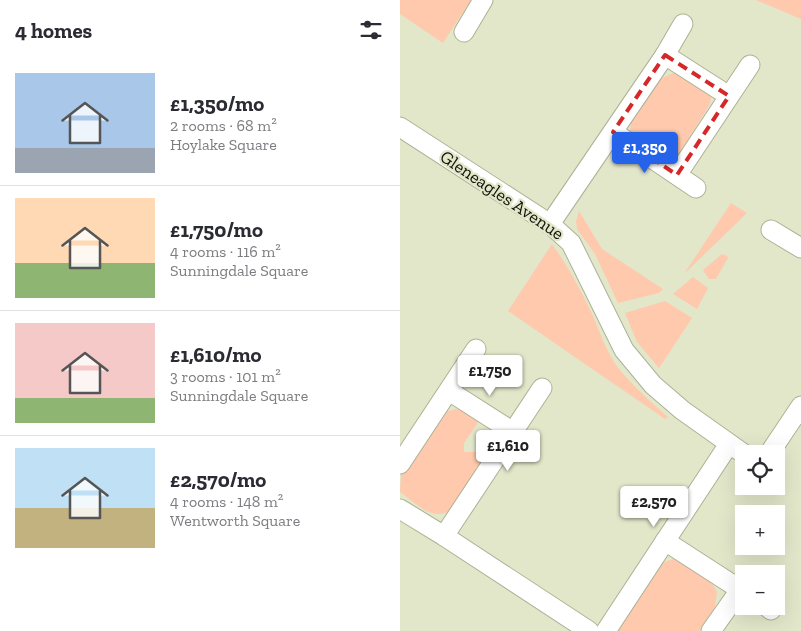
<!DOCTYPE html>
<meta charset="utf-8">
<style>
body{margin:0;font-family:"Zilla Slab",serif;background:#f2f2f3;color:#2b2b33;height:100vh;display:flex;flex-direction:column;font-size:19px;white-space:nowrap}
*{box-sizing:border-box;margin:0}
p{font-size:16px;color:#7c7c81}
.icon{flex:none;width:28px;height:28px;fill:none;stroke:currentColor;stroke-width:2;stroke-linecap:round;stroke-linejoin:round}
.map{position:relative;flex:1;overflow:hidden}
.side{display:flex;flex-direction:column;background:#fff;width:400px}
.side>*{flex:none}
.buttons{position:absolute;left:335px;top:445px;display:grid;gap:10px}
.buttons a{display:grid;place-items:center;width:50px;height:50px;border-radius:0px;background:#fff;box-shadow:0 5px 20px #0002;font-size:25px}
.price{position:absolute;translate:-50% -42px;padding:0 11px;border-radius:5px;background:#fff;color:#222;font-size:16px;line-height:32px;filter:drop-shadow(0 1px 2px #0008)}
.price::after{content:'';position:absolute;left:50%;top:30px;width:15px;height:11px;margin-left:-8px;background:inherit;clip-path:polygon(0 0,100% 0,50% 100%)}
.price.current{background:#2563eb;color:#fff}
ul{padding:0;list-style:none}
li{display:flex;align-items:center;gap:15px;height:125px;padding:0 15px}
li+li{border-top:1px solid #e1e1e2}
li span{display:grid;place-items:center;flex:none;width:140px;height:100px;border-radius:0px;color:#555}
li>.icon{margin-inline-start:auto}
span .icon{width:60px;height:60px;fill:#fffc;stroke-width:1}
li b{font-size:21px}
h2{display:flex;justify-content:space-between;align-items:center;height:60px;padding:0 15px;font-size:21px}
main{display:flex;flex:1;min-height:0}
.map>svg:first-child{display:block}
</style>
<main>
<section class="side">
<h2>4 homes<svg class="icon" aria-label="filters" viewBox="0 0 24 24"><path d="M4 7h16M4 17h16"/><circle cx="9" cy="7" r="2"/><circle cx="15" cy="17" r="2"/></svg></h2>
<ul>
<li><span style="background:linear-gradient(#a9c7e8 75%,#9aa5b1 0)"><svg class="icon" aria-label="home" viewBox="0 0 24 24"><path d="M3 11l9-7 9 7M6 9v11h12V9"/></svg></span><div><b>£1,350/mo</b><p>2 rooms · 68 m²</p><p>Hoylake Square</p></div></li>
<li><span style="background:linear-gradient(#ffd9b3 65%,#8fb573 0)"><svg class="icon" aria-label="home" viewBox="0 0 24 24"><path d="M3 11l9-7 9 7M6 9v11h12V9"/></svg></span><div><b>£1,750/mo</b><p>4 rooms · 116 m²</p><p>Sunningdale Square</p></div></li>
<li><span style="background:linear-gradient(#f6c9c9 75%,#8fb573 0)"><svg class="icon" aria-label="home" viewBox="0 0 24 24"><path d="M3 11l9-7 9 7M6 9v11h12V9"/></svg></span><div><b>£1,610/mo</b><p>3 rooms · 101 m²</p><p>Sunningdale Square</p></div></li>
<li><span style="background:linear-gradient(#bfe0f5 60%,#c2b280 0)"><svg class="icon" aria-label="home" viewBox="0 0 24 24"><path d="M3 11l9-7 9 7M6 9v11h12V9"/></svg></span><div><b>£2,570/mo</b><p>4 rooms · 148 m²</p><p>Wentworth Square</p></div></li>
</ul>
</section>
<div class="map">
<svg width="401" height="631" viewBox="0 0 401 631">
<rect width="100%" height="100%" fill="#e3e7ca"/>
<!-- green -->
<g fill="#fec9ac">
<polygon points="0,0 71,0 43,43 0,14"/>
<polygon points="356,0 401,0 401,19"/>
<path d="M 273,73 C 281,74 304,86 309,93 C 312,97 311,100 310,104 L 279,154 L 269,159 L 263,158 L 233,138 L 230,131 L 232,116 L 258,80 Z"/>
<polygon points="331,203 347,213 284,274"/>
<polygon points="179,211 202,249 263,289 259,293 218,303 195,254 177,229 176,221"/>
<path d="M 152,244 C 167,265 181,290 192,314 C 200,332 206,352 219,369 C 233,386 251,402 268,417 L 265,419 L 108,311 Z"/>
<polygon points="322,254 327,256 328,258 316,279 309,279 303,270"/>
<polygon points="293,277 308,288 297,309 273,294"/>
<polygon points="265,301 292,318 259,368 237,342 225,313"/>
<path d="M 56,409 L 64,411 L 79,421 L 64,443 L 64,452 L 89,452 L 50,511 C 30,521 16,503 0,492 L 1,476 L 42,415 L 48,411 Z"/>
<polygon points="274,559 311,581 317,592 315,607 299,631 219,631 221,624 260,566 264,562"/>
</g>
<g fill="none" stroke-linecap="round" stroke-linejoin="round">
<!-- minor casing -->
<g stroke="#adb195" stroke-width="21">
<g id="minor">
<polyline points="64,32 83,0"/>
<polyline points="265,55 329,96"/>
<polyline points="0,127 150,224 171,243 224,350 253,385 282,410 344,454"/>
<polyline points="213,132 296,188"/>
<polyline points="277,175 350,65"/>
<polyline points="150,224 265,55 283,24"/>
<polyline points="371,230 401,248"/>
<polyline points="49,391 113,432"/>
<polyline points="369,454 401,406"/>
<polyline points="0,464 76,349"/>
<polyline points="0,509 44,536 189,631"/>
<polyline points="44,536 142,388"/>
<polyline points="265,541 344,592"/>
<polyline points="366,606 371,610"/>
<polyline points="206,631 329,444"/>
<polyline points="311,631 340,590"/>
</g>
</g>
<!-- minor -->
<use href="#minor" stroke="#fff" stroke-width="19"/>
</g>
<!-- marked area -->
<path fill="none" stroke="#d62828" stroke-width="4" stroke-dasharray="10 6" stroke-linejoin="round" d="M 265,55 L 329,96 L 277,175 L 213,132 Z"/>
<g text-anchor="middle" stroke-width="4.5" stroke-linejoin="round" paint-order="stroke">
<!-- street labels -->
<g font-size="18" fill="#121309" stroke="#e3e7ca">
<text transform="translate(102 195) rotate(34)" y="6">Gleneagles Avenue</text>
</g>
</g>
</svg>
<div class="buttons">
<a><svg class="icon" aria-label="locate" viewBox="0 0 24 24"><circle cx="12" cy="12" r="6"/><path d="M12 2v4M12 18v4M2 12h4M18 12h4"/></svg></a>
<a>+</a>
<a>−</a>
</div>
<b class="price current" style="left:245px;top:174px">£1,350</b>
<b class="price" style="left:90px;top:397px">£1,750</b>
<b class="price" style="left:108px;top:472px">£1,610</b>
<b class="price" style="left:254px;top:528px">£2,570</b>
</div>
</main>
